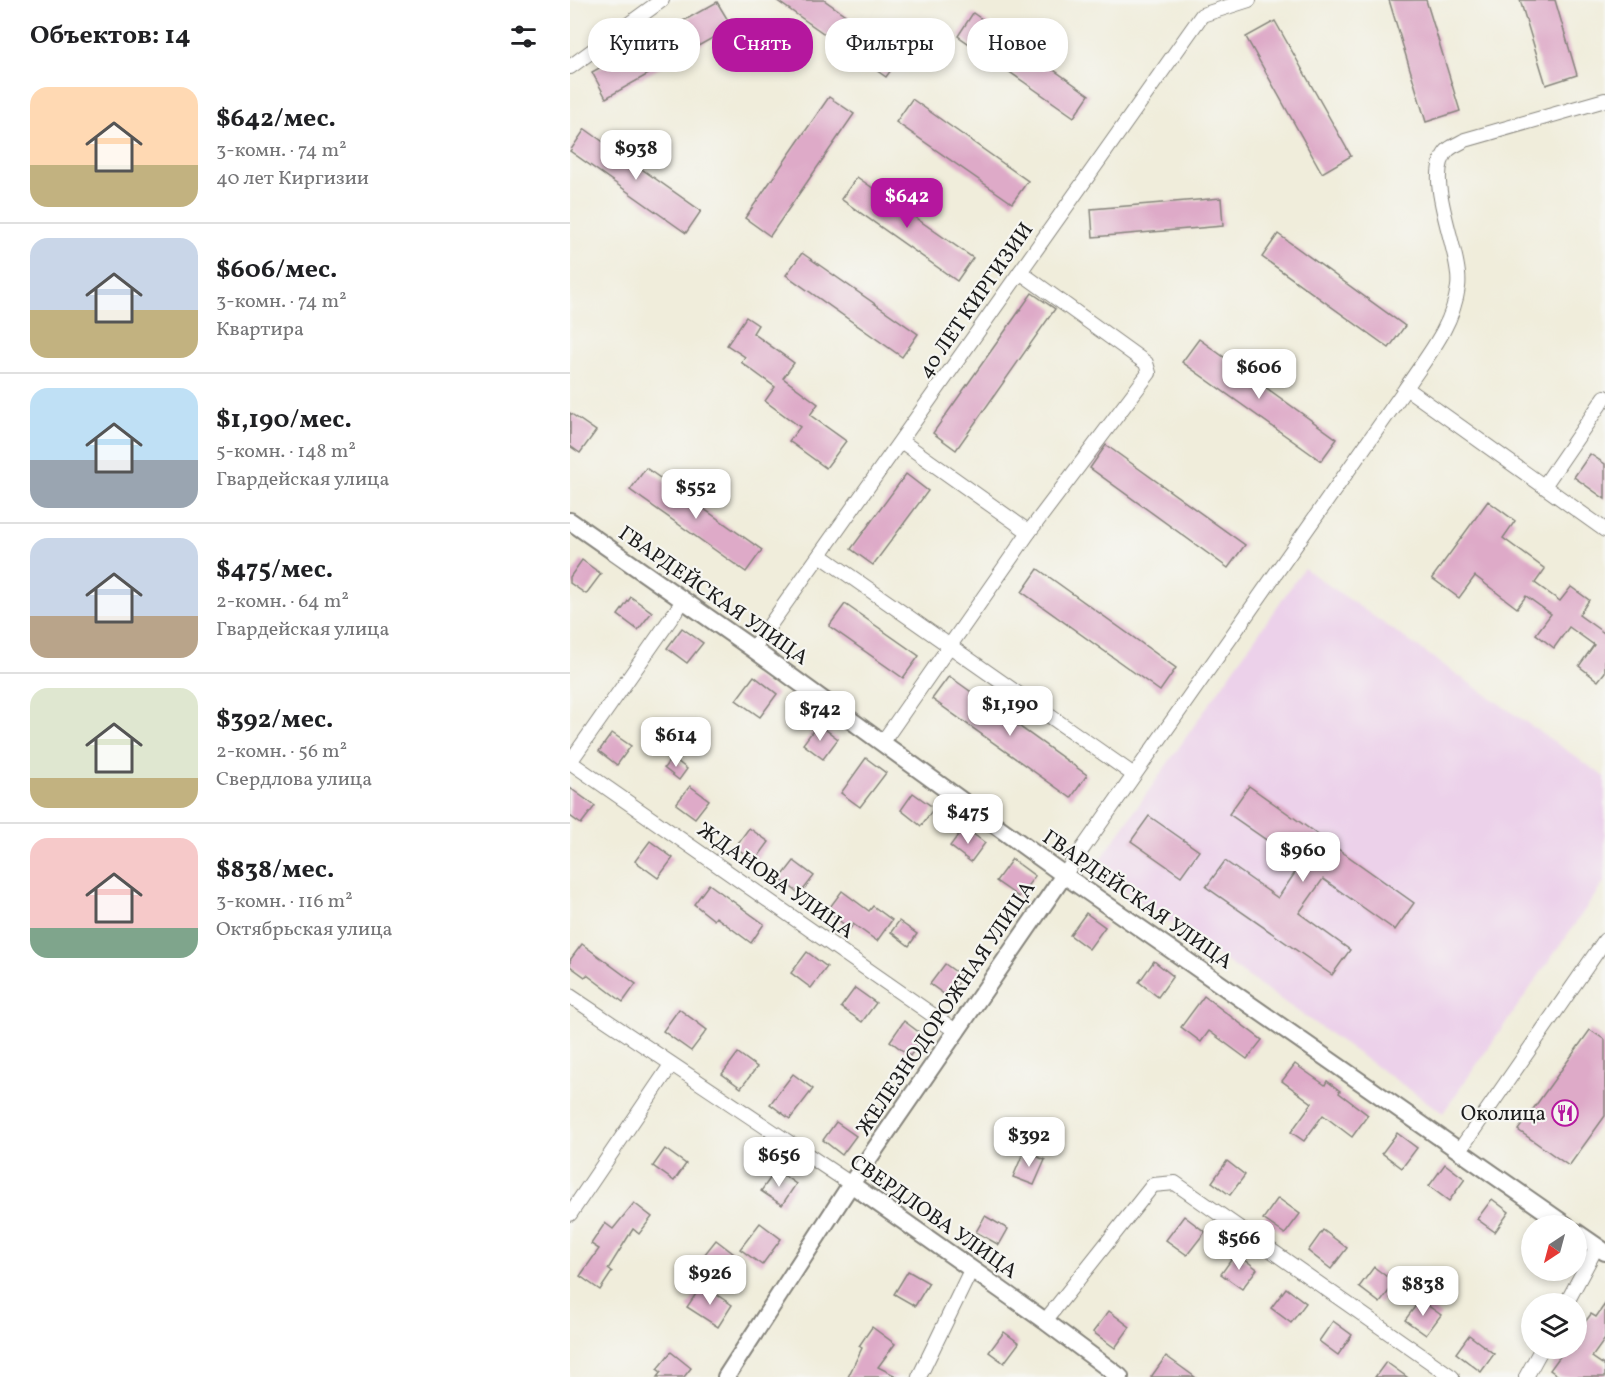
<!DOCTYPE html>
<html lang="ru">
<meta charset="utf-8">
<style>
body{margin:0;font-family:Vollkorn,serif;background:#f6f6f6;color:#202124;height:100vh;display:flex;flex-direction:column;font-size:22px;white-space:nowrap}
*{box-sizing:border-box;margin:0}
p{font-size:20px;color:#757577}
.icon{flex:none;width:33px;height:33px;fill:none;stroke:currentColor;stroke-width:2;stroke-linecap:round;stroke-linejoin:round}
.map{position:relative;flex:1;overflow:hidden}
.drawer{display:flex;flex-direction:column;background:#fff;width:570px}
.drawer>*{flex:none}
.guide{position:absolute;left:18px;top:18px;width:570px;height:54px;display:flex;gap:12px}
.needle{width:39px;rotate:216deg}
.controls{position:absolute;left:951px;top:1215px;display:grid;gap:12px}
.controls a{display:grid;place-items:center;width:66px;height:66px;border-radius:50%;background:#fff;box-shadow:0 3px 9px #0003;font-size:30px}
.price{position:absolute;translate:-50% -51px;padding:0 14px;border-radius:12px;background:#fff;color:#222;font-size:20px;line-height:39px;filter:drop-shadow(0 2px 3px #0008)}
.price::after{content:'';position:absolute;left:50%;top:36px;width:18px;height:14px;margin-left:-9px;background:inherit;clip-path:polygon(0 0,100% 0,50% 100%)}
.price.selected{background:#b5179e;color:#fff}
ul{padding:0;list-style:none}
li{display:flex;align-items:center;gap:18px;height:150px;padding:0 30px}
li+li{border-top:2px solid #e0e0e0}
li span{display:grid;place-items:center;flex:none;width:168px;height:120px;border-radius:18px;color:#555}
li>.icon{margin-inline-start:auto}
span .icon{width:72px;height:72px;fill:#fffc;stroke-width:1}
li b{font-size:26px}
h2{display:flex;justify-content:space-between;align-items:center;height:72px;padding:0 30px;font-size:26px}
.tag{padding:0 21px;border-radius:24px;background:#fff;box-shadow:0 3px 9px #0003;font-size:21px;line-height:54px}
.tag.selected{background:#b5179e;color:#fff}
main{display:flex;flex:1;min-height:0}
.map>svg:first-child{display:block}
</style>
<main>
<section class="drawer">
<h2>Объектов: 14<svg class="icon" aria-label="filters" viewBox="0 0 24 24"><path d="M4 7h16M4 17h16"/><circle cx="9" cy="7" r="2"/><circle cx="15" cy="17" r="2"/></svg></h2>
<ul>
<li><span style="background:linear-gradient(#ffd9b3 65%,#c2b280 0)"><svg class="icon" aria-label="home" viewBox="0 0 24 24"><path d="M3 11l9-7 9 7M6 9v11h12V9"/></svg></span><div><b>$642/мес.</b><p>3-комн. · 74 m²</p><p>40 лет Киргизии</p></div></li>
<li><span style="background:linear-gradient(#c9d6e8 60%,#c2b280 0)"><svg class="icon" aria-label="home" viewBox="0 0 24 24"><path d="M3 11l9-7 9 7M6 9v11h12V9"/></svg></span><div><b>$606/мес.</b><p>3-комн. · 74 m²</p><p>Квартира</p></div></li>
<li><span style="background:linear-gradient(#bfe0f5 60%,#9aa5b1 0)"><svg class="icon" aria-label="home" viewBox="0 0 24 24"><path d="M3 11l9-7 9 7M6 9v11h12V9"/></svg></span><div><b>$1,190/мес.</b><p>5-комн. · 148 m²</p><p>Гвардейская улица</p></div></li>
<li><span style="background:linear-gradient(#c9d6e8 65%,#b9a48a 0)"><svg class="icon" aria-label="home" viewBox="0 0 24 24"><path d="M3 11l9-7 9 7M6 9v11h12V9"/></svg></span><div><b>$475/мес.</b><p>2-комн. · 64 m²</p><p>Гвардейская улица</p></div></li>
<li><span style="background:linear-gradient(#dfe7d0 75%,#c2b280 0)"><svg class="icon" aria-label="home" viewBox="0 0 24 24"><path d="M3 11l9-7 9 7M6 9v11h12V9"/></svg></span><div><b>$392/мес.</b><p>2-комн. · 56 m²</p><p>Свердлова улица</p></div></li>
<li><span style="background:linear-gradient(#f6c9c9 75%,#7fa58c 0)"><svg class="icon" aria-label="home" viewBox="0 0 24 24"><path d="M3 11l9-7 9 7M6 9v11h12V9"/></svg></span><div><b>$838/мес.</b><p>3-комн. · 116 m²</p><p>Октябрьская улица</p></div></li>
</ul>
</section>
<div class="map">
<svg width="1035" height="1377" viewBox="0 0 1035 1377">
<rect width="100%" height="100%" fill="#f6f6f2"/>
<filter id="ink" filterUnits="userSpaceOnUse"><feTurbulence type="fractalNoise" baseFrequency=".0167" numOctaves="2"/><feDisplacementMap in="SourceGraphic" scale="12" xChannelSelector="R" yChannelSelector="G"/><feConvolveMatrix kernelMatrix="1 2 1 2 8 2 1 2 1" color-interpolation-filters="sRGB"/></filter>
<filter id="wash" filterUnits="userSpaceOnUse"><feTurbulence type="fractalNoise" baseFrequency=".008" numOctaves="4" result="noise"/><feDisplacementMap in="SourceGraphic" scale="24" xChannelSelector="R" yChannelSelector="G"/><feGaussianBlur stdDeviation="1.35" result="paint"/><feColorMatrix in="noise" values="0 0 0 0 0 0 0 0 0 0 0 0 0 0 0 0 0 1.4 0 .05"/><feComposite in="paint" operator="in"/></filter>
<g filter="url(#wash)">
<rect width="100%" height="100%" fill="#f0eddb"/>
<!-- built -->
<polygon fill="#ecd1ea" points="734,568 1035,777 1035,881 873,1113 524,869"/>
<g id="blocks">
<!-- building -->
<g fill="#deaac8">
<polygon points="206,0 254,0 332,55 316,77"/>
<polygon points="819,0 856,0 890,111 856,122"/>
<polygon points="950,0 985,0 1007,75 976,85"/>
<polygon points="147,2 162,27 36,98 22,72"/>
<polygon points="403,13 519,95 504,117 388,36"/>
<polygon points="705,21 781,156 752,173 676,37"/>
<polygon points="259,97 284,114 200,236 175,218"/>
<polygon points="342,99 458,181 442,203 326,122"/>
<polygon points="15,129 131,211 116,233 0,151"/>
<polygon points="287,177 403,258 387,281 271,199"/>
<polygon points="651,198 653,226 523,237 521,209"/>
<polygon points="708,234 835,326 819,348 692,257"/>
<polygon points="232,253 348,334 332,357 216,275"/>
<polygon points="462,293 485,309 386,450 363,433"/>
<polygon points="176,317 188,325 183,333 224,363 213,378 248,404 240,415 276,441 256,468 219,441 230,427 195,401 205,387 171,362 175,357 157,345"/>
<polygon points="629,339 767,439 751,461 612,362"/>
<polygon points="0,413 26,431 10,453 0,446"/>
<polygon points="536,445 675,545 658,568 520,468"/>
<polygon points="1020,454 1035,464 1035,499 1004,477"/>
<polygon points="76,468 192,550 176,572 60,490"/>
<polygon points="336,474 358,491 303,565 281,549"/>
<polygon points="918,501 945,521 933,538 975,569 965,583 990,601 1001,587 1019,600 1009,615 1034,633 1035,631 1035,672 1028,681 1009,666 1024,645 999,627 984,648 966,634 981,614 956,596 947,608 905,576 889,598 862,578"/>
<polygon points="12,560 31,574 16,594 0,583 0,577"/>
<polygon points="468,569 606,668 590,691 452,592"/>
<polygon points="61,597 82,612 68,630 48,615"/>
<polygon points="275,604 349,656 333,678 259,626"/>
<polygon points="112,628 133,643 117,663 97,648"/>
<polygon points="184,676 207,694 190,717 166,700"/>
<polygon points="379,676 517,775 501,798 362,699"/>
<polygon points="248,724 268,739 253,759 233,744"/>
<polygon points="42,733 61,746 47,765 29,751"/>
<polygon points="102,757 117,769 109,780 94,768"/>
<polygon points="296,758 316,773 290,807 271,793"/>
<polygon points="120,786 139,800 125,818 106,804"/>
<polygon points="679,786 844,903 825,930 753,879 729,913 780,950 762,975 636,887 655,861 708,898 731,864 659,814"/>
<polygon points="0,788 25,806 11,824 0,816"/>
<polygon points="343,793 364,808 351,826 331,810"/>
<polygon points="579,816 629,851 611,876 561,841"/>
<polygon points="394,827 415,843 401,862 380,846"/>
<polygon points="179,828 199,842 185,861 165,847"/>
<polygon points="80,841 103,858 88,878 65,861"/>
<polygon points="442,859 465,876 449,897 426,881"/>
<polygon points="224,861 244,876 230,894 210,879"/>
<polygon points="139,884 194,924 181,943 146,917 144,920 124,904"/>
<polygon points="272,891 299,911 303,906 322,920 307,941 283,924 280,929 257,911"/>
<polygon points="516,913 535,927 519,949 500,935"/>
<polygon points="329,921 347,934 339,946 321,932"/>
<polygon points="12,944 66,984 53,1002 17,975 15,977 0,966 0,960"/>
<polygon points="237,952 257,967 241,988 221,973"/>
<polygon points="584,961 603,976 588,997 569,982"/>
<polygon points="375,964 393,977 378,997 360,984"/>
<polygon points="285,988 306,1003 292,1022 271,1007"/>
<polygon points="634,996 692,1040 677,1059 639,1031 631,1042 611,1027"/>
<polygon points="109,1009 137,1030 121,1051 93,1031"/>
<polygon points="334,1021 354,1036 340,1056 320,1041"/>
<polygon points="1020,1030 1035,1040 1035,1116 999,1166 948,1130"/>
<polygon points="168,1053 187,1067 171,1088 152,1074"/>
<polygon points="725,1064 755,1085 757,1081 770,1091 769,1093 798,1115 782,1137 753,1115 734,1141 721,1132 742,1103 712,1081"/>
<polygon points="223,1074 243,1089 220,1119 200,1104"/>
<polygon points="266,1122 286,1136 272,1155 253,1140"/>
<polygon points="827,1133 847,1148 832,1168 812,1153"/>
<polygon points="95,1149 116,1164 104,1181 83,1166"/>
<polygon points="454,1151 475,1160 464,1185 443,1177"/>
<polygon points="657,1161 675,1175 660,1195 642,1182"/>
<polygon points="875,1164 895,1179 879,1201 859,1186"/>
<polygon points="206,1170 226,1184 212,1205 191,1191"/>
<polygon points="708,1198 730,1214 715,1234 693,1219"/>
<polygon points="922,1199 939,1212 925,1232 907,1219"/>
<polygon points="64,1203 82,1217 69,1234 63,1229 38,1269 42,1272 30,1290 10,1276 29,1249 21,1244 35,1223 43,1229"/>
<polygon points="415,1216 438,1229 429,1245 406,1232"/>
<polygon points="614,1216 635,1232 617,1255 596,1240"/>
<polygon points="190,1223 211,1239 192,1265 170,1249"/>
<polygon points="753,1230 777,1248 761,1269 738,1251"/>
<polygon points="146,1240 164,1254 148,1274 130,1260"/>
<polygon points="666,1253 687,1269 672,1289 651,1274"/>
<polygon points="804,1267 825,1283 810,1303 789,1287"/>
<polygon points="338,1271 359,1283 345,1306 324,1294"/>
<polygon points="132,1285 162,1305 148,1327 117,1307"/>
<polygon points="716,1288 736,1303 721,1323 701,1308"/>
<polygon points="850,1300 871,1315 856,1335 835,1320"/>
<polygon points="1035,1304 1035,1339 1022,1357 1035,1366 1035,1377 990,1377 980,1370 996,1348 1006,1348 1006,1334 1021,1314 1026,1317"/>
<polygon points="539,1311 560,1327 545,1348 523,1332"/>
<polygon points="763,1321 782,1335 768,1355 749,1341"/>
<polygon points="302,1327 325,1344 308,1367 328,1377 278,1377 292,1348 289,1346"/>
<polygon points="434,1332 449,1343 434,1363 419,1352"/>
<polygon points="899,1335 924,1354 911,1372 886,1353"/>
<polygon points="101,1352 121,1368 114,1377 87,1377 91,1372 87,1369"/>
<polygon points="596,1356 625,1377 581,1377"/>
<polygon points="816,1362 837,1377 805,1377"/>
</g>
</g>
</g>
<g filter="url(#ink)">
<use href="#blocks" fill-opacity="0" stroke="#86847c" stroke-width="1.5"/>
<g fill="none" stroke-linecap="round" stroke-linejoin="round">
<!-- minor casing -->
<g stroke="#86847c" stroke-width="16">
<g id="minor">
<polyline points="0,67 92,0"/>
<polyline points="836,388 1035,530"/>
<polyline points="331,441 459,532"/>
<polyline points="974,486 1035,397"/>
<polyline points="250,555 564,775"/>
<polyline points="183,649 632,15 679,0"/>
<polyline points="312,743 459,532 579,373 576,363 450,272"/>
<polyline points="0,762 387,1032"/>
<polyline points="0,762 113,601"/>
<path d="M 494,875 L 836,388 C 857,356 883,326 888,287 C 893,253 850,175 879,149 C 883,146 890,143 895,140 L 1035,100"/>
<polyline points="0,996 281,1184"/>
<polyline points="889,1151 1035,940"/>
<polyline points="0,1214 101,1065"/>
<polyline points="996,1304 1027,1246"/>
<polyline points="475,1321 583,1185 605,1183 882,1377"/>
<polyline points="349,1377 401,1270"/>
<polyline points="956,1377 972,1348"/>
</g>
</g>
<!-- tertiary casing -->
<g stroke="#86847c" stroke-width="20">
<g id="tertiary">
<polyline points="0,521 183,649 494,875 997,1226"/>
<polyline points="281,1184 475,1321 550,1377"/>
<polyline points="1006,1232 1035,1252"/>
<polyline points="156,1377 281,1184 494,875"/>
</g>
</g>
<!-- minor -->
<use href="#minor" stroke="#fff" stroke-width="14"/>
<!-- tertiary -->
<use href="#tertiary" stroke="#fff" stroke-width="16"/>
</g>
</g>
<!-- icons -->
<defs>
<g id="restaurant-ring" transform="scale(1.35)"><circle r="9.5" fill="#f6f6f2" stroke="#b5179e" stroke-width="1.5"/><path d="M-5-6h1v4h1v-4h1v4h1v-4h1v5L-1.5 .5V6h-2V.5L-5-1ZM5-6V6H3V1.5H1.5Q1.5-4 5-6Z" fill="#b5179e"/></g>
</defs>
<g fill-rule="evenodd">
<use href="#restaurant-ring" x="995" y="1113"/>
</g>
<g text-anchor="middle" stroke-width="4.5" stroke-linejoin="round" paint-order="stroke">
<!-- street labels -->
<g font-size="21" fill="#1c1c1c" stroke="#f6f6f2">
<text transform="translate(405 300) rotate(-55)" y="7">40 ЛЕТ КИРГИЗИИ</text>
<text transform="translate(144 595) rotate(35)" y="7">ГВАРДЕЙСКАЯ УЛИЦА</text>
<text transform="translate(206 880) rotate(35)" y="7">ЖДАНОВА УЛИЦА</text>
<text transform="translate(568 899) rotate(35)" y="7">ГВАРДЕЙСКАЯ УЛИЦА</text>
<text transform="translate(375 1008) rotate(-56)" y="7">ЖЕЛЕЗНОДОРОЖНАЯ УЛИЦА</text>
<text transform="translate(364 1216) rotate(35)" y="7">СВЕРДЛОВА УЛИЦА</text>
</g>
<!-- poi labels -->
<g font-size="21" fill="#1c1c1c" stroke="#f6f6f2" text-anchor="end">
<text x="976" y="1120">Околица</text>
</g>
</g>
</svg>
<div class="controls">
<a><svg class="needle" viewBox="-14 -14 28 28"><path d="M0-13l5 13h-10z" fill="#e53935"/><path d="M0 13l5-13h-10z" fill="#757577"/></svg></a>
<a><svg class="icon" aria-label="layers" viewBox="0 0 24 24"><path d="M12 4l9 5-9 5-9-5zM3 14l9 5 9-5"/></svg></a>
</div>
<b class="price" style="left:66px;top:181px">$938</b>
<b class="price selected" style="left:337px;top:229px">$642</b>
<b class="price" style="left:689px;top:400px">$606</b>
<b class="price" style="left:126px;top:520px">$552</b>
<b class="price" style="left:440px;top:737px">$1,190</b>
<b class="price" style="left:250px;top:742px">$742</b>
<b class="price" style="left:106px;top:768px">$614</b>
<b class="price" style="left:398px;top:845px">$475</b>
<b class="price" style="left:733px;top:883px">$960</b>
<b class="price" style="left:459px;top:1168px">$392</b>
<b class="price" style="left:209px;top:1188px">$656</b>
<b class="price" style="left:669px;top:1271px">$566</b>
<b class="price" style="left:140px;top:1306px">$926</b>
<b class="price" style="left:853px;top:1317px">$838</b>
<div class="guide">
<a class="tag">Купить</a>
<a class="tag selected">Снять</a>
<a class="tag">Фильтры</a>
<a class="tag">Новое</a>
</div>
</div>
</main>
